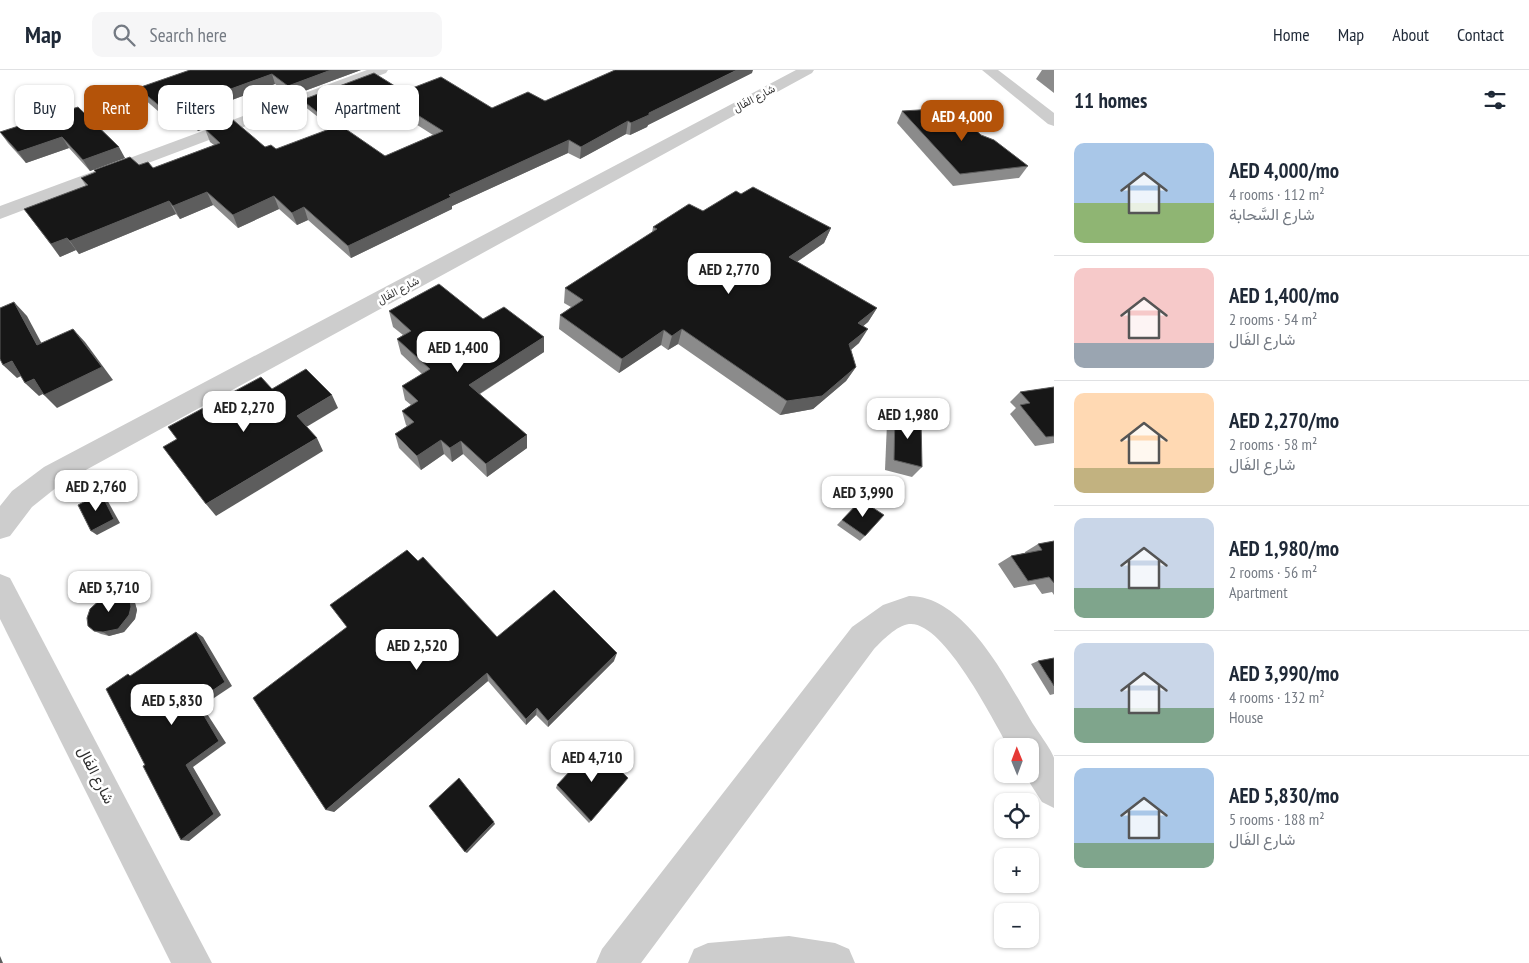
<!DOCTYPE html>
<meta charset="utf-8">
<style>
body{margin:0;font-family:"PT Sans Narrow",Vazirmatn,sans-serif;background:#f6f6f7;color:#1f2937;height:100vh;display:flex;flex-direction:column;font-size:19px;white-space:nowrap}
*{box-sizing:border-box;margin:0}
p{font-size:16px;color:#747a83}
.icon{flex:none;width:28px;height:28px;fill:none;stroke:currentColor;stroke-width:2;stroke-linecap:round;stroke-linejoin:round}
.map{position:relative;flex:1;overflow:hidden}
.side{display:flex;flex-direction:column;background:#fff;width:475px}
.side>*{flex:none}
.guide{position:absolute;left:15px;top:15px;width:475px;height:45px;display:flex;gap:10px}
.needle{width:32px;rotate:359deg}
.tools{position:absolute;left:994px;top:668px;display:grid;gap:10px}
.tools a{display:grid;place-items:center;width:45px;height:45px;border-radius:10px;background:#fff;box-shadow:0 1px 4px #0004;font-size:25px}
.price{position:absolute;translate:-50% -42px;padding:0 11px;border-radius:10px;background:#fff;color:#222;font-size:16px;line-height:32px;filter:drop-shadow(0 1px 2px #0008)}
.price::after{content:'';position:absolute;left:50%;top:30px;width:15px;height:11px;margin-left:-8px;background:inherit;clip-path:polygon(0 0,100% 0,50% 100%)}
.price.on{background:#b45309;color:#fff}
ul{padding:0;list-style:none}
li{display:flex;align-items:center;gap:15px;height:125px;padding:0 20px}
li+li{border-top:1px solid #e0e1e3}
li span{display:grid;place-items:center;flex:none;width:140px;height:100px;border-radius:10px;color:#555}
li>.icon{margin-inline-start:auto}
span .icon{width:60px;height:60px;fill:#fffc;stroke-width:1}
li b{font-size:21px}
h2{display:flex;justify-content:space-between;align-items:center;height:60px;padding:0 20px;font-size:21px}
.tag{padding:0 18px;border-radius:10px;background:#fff;box-shadow:0 1px 4px #0004;font-size:18px;line-height:45px}
.tag.on{background:#b45309;color:#fff}
header{display:flex;align-items:center;gap:30px;box-sizing:border-box;height:70px;padding:0 25px;background:#fff;border-bottom:1px solid #e0e1e3}
header strong{font-size:24px}
nav{display:flex;gap:28px;margin-inline-start:auto;font-size:18px}
.search{width:350px;height:45px;background:#f6f6f7;display:flex;align-items:center;gap:12px;box-sizing:border-box;padding:0 18px;border-radius:10px;color:#747a83;font-size:19px}
main{display:flex;flex:1;min-height:0}
.map>svg:first-child{display:block}
</style>
<header>
<strong>Map</strong>
<div class="search"><svg class="icon" aria-label="search" viewBox="0 0 24 24"><circle cx="10" cy="10" r="6"/><path d="M15 15l6 6"/></svg>Search here</div>
<nav><a>Home</a><a>Map</a><a>About</a><a>Contact</a></nav>
</header>
<main>
<div class="map">
<svg width="1054" height="893" viewBox="0 0 1054 893">
<rect width="100%" height="100%" fill="#fff"/>
<g fill="none" stroke-linecap="round" stroke-linejoin="round">
<!-- street -->
<g fill="#cdcdcd" fill-rule="evenodd">
<polygon points="367,0 388,0 386,3 0,149 0,136"/>
<polygon points="796,0 814,0 812,3 62,413 32,437 10,466 0,469 0,436 12,421 44,397"/>
<polygon points="982,0 998,0 1054,43 1054,56 1048,54"/>
<polygon points="0,504 10,508 212,893 171,893 0,549"/>
<path d="M 909,526 C 964,525 1006,608 1030,649 C 1035,658 1052,680 1054,688 C 1054,698 1054,726 1054,738 L 1042,732 L 1024,704 L 1030,704 L 1030,676 L 1008,676 C 993,650 943,550 909,554 C 896,556 883,570 874,579 L 641,893 L 596,893 L 602,879 L 852,557 L 883,535 Z"/>
<polygon points="789,866 835,873 849,879 855,893 688,893 694,879 708,873"/>
</g>
</g>
<!-- wall -->
<g fill="#8b8b8b">
<polygon points="190,0 361,0 291,26 275,14 216,36 220,40 225,51 198,61 186,49 173,54 143,28 138,18"/>
<polygon points="1042,0 1054,0 1054,23 1036,9"/>
<polygon points="752,3 648,55 647,57 630,65 626,64 580,89 568,83 452,136 452,139 351,188 308,150 297,155 279,139 238,158 213,135 180,149 176,144 79,184 76,180 60,187 24,139 86,116 81,108 95,102 94,100 139,95 153,98 214,75 210,72 205,59 265,77 276,79 385,86 433,65 392,39 390,28 327,54 304,36 302,30 399,24 492,38"/>
<polygon points="78,37 125,88 90,101 69,78 26,93 8,73 0,62"/>
<polygon points="902,41 1028,96 1019,108 953,116 897,53"/>
<polygon points="741,124 831,158 824,173 797,192 877,238 868,252 863,256 859,273 851,280 856,297 846,311 813,339 780,345 678,274 668,280 661,275 619,303 559,259 560,245 571,237 564,233 565,218 652,163 653,157 703,141"/>
<polygon points="389,241 483,249 544,267 544,282 480,324 527,378 487,407 463,384 452,392 444,384 421,400 399,378 395,364 407,356 406,355 402,341 411,335 405,330 402,316 422,304 401,284 397,269 403,265 393,257"/>
<polygon points="1054,317 1054,373 1035,376 1010,344 1016,338 1010,332 1020,322"/>
<polygon points="895,342 922,397 912,407 885,400 887,353"/>
<polygon points="861,430 865,466 860,471 837,455"/>
<polygon points="1054,471 1054,525 1052,522 1042,524 1035,514 1014,518 998,494 1011,486 1025,483 1025,482 1038,474"/>
<polygon points="418,491 497,567 614,591 548,657 536,645 526,655 488,611 334,742 347,557"/>
<polygon points="130,528 135,533 137,540 135,549 124,562 109,566 101,564 94,561"/>
<polygon points="1054,588 1054,624 1050,625 1031,594 1038,591"/>
<polygon points="557,715 591,751 589,753 556,718"/>
</g>
<!-- shaded-wall -->
<g fill="#5d5d5d">
<polygon points="331,0 361,0 291,26 288,16"/>
<polygon points="737,0 753,0 752,3 648,55 647,57 630,65 631,53 649,43"/>
<polygon points="272,4 275,14 210,38 206,28"/>
<polygon points="398,18 399,24 327,54 325,48"/>
<polygon points="181,39 186,49 173,54 168,43"/>
<polygon points="220,40 225,51 198,61 193,50"/>
<polygon points="628,51 626,64 580,89 581,77"/>
<polygon points="62,67 69,78 26,93 18,82"/>
<polygon points="569,70 568,83 452,136 452,139 351,188 348,176 449,125"/>
<polygon points="119,77 125,88 90,101 83,90"/>
<polygon points="207,122 213,135 180,149 173,136"/>
<polygon points="274,126 279,139 238,158 233,145"/>
<polygon points="169,131 176,144 79,184 70,171"/>
<polygon points="304,137 308,150 297,155 292,143"/>
<polygon points="831,158 824,173 782,202 789,187"/>
<polygon points="67,168 76,180 60,187 51,174"/>
<polygon points="14,232 27,246 50,289 37,275"/>
<polygon points="877,238 868,252 849,268 858,253"/>
<polygon points="73,259 85,272 113,310 57,338 44,325"/>
<polygon points="682,259 678,274 668,280 672,266"/>
<polygon points="868,259 859,273 841,288 849,274"/>
<polygon points="664,260 661,275 619,303 622,289"/>
<polygon points="544,267 544,282 471,329 469,315"/>
<polygon points="12,291 25,304 17,308 3,295"/>
<polygon points="856,297 846,311 813,339 780,345 787,331"/>
<polygon points="34,309 47,322 39,326 25,313"/>
<polygon points="332,325 338,338 303,359 297,346"/>
<polygon points="527,365 527,378 487,407 486,394"/>
<polygon points="317,368 323,381 216,446 206,434"/>
<polygon points="441,370 444,384 421,400 417,386"/>
<polygon points="461,371 463,384 452,392 450,378"/>
<polygon points="101,423 106,428 120,453 97,465 91,461"/>
<polygon points="124,524 135,533 137,540 135,549 124,562 109,566 103,562"/>
<polygon points="196,562 203,567 232,616 202,636 226,673 193,697 221,745 189,771 181,770 186,695 196,632"/>
<polygon points="617,583 614,591 548,657 548,651"/>
<polygon points="487,603 488,611 334,742 326,740"/>
<polygon points="537,638 536,645 526,655 526,649"/>
<polygon points="494,752 495,754 467,783 465,782"/>
<polygon points="0,886 3,893 0,893"/>
</g>
<!-- building -->
<g fill="#171717" stroke="#5d5d5d">
<polygon points="190,0 331,0 288,16 272,4 206,28 220,40 193,50 181,39 168,43 138,18"/>
<polygon points="615,0 737,0 649,43 649,45 631,53 628,51 581,77 569,70 449,125 451,127 348,176 304,137 292,143 274,126 233,145 207,122 173,136 169,131 70,171 67,168 51,174 24,139 88,115 81,108 96,102 94,100 130,87 139,95 148,92 153,98 220,73 205,59 232,49 265,77 271,75 276,79 340,55 385,86 443,61 389,27 441,7 492,38 528,22 545,31"/>
<polygon points="374,3 398,18 325,48 302,30"/>
<polygon points="78,37 119,77 83,90 62,67 18,82 0,62"/>
<polygon points="952,38 981,65 994,70 1028,96 960,104 902,41"/>
<polygon points="753,117 831,158 789,187 877,238 858,253 868,259 849,274 856,297 822,326 787,331 682,259 672,266 664,260 622,289 560,245 583,230 565,218 657,159 653,157 689,134 703,141 736,121 741,124"/>
<polygon points="439,214 483,249 504,237 544,267 469,315 527,365 486,394 461,371 450,378 441,370 417,386 395,364 414,352 402,341 418,331 402,316 430,299 397,269 411,261 389,241"/>
<polygon points="14,232 37,275 73,259 102,297 44,325 34,309 25,313 12,291 3,295 0,289 0,238"/>
<polygon points="306,299 332,325 297,346 317,368 206,434 163,377 177,369 168,357 261,307 272,319"/>
<polygon points="1054,317 1054,366 1046,367 1020,335 1030,333 1020,322"/>
<polygon points="895,342 921,349 922,397 894,390"/>
<polygon points="101,423 114,449 91,461 78,435"/>
<polygon points="861,430 884,445 865,466 842,450"/>
<polygon points="1054,471 1054,513 1049,507 1028,511 1011,486 1042,480 1038,474"/>
<polygon points="407,480 418,491 423,487 497,567 554,520 617,583 548,651 537,638 526,649 487,603 326,740 253,628 347,557 330,535"/>
<polygon points="115,523 124,524 130,529 131,537 129,545 118,559 103,562 94,561 88,556 87,548 90,539 105,525"/>
<polygon points="196,562 225,612 196,632 219,671 186,695 214,744 181,770 143,696 145,695 106,619 128,604 130,606"/>
<polygon points="1054,588 1054,616 1038,591"/>
<polygon points="594,675 628,708 591,751 557,715"/>
<polygon points="459,708 494,752 465,782 429,736"/>
</g>
<g text-anchor="middle" stroke-width="5" stroke-linejoin="round" paint-order="stroke">
<!-- far-street labels -->
<g font-size="11" fill="#303030" stroke="#fff">
<text transform="translate(754 28) rotate(-28)" y="4">شارع الفَال</text>
<text transform="translate(398 220) rotate(-28)" y="4">شارع الفَال</text>
</g>
<!-- near-street labels -->
<g font-size="15" fill="#303030" stroke="#fff">
<text transform="translate(96 705) rotate(63)" y="5">شارع الفَال</text>
</g>
</g>
</svg>
<div class="tools">
<a><svg class="needle" viewBox="-14 -14 28 28"><path d="M0-13l5 13h-10z" fill="#e53935"/><path d="M0 13l5-13h-10z" fill="#747a83"/></svg></a>
<a><svg class="icon" aria-label="locate" viewBox="0 0 24 24"><circle cx="12" cy="12" r="6"/><path d="M12 2v4M12 18v4M2 12h4M18 12h4"/></svg></a>
<a>+</a>
<a>−</a>
</div>
<b class="price on" style="left:962px;top:72px">AED 4,000</b>
<b class="price" style="left:729px;top:225px">AED 2,770</b>
<b class="price" style="left:458px;top:303px">AED 1,400</b>
<b class="price" style="left:244px;top:363px">AED 2,270</b>
<b class="price" style="left:908px;top:370px">AED 1,980</b>
<b class="price" style="left:96px;top:442px">AED 2,760</b>
<b class="price" style="left:863px;top:448px">AED 3,990</b>
<b class="price" style="left:109px;top:543px">AED 3,710</b>
<b class="price" style="left:417px;top:601px">AED 2,520</b>
<b class="price" style="left:172px;top:656px">AED 5,830</b>
<b class="price" style="left:592px;top:713px">AED 4,710</b>
<div class="guide">
<a class="tag">Buy</a>
<a class="tag on">Rent</a>
<a class="tag">Filters</a>
<a class="tag">New</a>
<a class="tag">Apartment</a>
</div>
</div>
<section class="side">
<h2>11 homes<svg class="icon" aria-label="filters" viewBox="0 0 24 24"><path d="M4 7h16M4 17h16"/><circle cx="9" cy="7" r="2"/><circle cx="15" cy="17" r="2"/></svg></h2>
<ul>
<li><span style="background:linear-gradient(#a9c7e8 60%,#8fb573 0)"><svg class="icon" aria-label="home" viewBox="0 0 24 24"><path d="M3 11l9-7 9 7M6 9v11h12V9"/></svg></span><div><b>AED 4,000/mo</b><p>4 rooms · 112 m²</p><p>شارع السَّحابة</p></div></li>
<li><span style="background:linear-gradient(#f6c9c9 75%,#9aa5b1 0)"><svg class="icon" aria-label="home" viewBox="0 0 24 24"><path d="M3 11l9-7 9 7M6 9v11h12V9"/></svg></span><div><b>AED 1,400/mo</b><p>2 rooms · 54 m²</p><p>شارع الفَال</p></div></li>
<li><span style="background:linear-gradient(#ffd9b3 75%,#c2b280 0)"><svg class="icon" aria-label="home" viewBox="0 0 24 24"><path d="M3 11l9-7 9 7M6 9v11h12V9"/></svg></span><div><b>AED 2,270/mo</b><p>2 rooms · 58 m²</p><p>شارع الفَال</p></div></li>
<li><span style="background:linear-gradient(#c9d6e8 70%,#7fa58c 0)"><svg class="icon" aria-label="home" viewBox="0 0 24 24"><path d="M3 11l9-7 9 7M6 9v11h12V9"/></svg></span><div><b>AED 1,980/mo</b><p>2 rooms · 56 m²</p><p>Apartment</p></div></li>
<li><span style="background:linear-gradient(#c9d6e8 65%,#7fa58c 0)"><svg class="icon" aria-label="home" viewBox="0 0 24 24"><path d="M3 11l9-7 9 7M6 9v11h12V9"/></svg></span><div><b>AED 3,990/mo</b><p>4 rooms · 132 m²</p><p>House</p></div></li>
<li><span style="background:linear-gradient(#a9c7e8 75%,#7fa58c 0)"><svg class="icon" aria-label="home" viewBox="0 0 24 24"><path d="M3 11l9-7 9 7M6 9v11h12V9"/></svg></span><div><b>AED 5,830/mo</b><p>5 rooms · 188 m²</p><p>شارع الفَال</p></div></li>
</ul>
</section>
</main>
